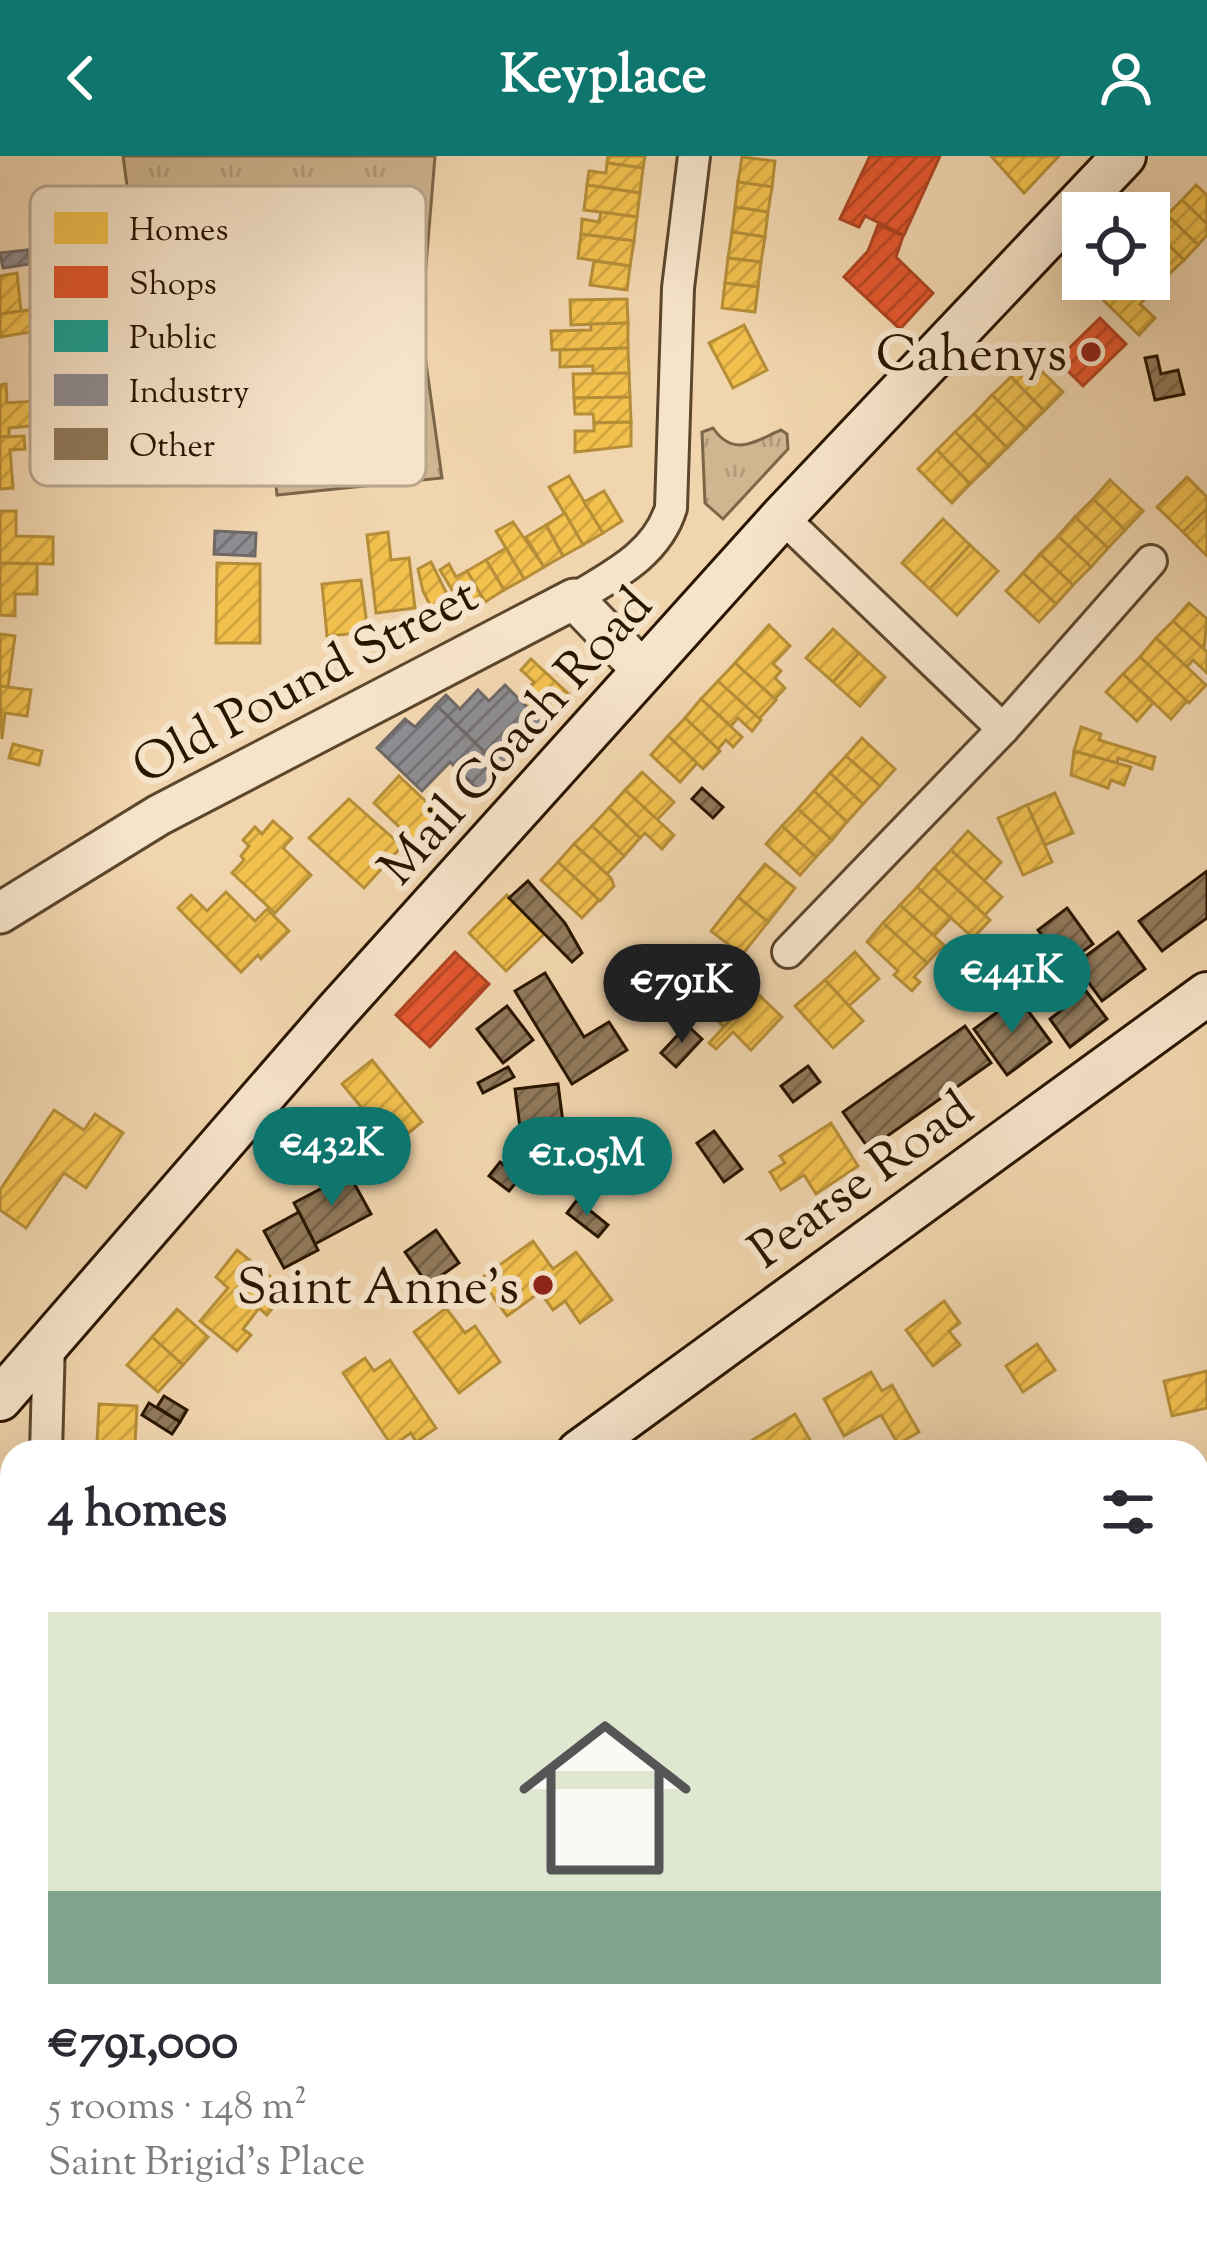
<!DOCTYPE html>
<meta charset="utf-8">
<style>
body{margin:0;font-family:"Sorts Mill Goudy",serif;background:#f2f2f3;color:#2b2b33;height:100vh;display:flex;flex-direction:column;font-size:45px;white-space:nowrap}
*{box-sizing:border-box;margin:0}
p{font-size:39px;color:#7c7c81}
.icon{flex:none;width:66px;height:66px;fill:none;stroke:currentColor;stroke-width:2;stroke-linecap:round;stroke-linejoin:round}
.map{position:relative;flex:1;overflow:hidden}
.panel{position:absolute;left:0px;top:1284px;width:1209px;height:804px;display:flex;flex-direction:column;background:#fff;border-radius:36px 36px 0 0;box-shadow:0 12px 48px #0002}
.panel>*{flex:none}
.buttons{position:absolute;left:1062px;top:36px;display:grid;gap:24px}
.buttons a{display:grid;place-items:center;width:108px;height:108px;border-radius:0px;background:#fff;box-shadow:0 12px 48px #0002;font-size:60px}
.price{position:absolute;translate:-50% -102px;padding:0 27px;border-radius:42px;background:#0f766e;color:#fff;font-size:39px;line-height:78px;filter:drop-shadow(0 3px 6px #0008)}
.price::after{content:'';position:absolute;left:50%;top:72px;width:36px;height:27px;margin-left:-18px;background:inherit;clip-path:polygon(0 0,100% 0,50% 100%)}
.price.selected{background:#222;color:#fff}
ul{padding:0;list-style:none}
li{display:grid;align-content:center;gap:24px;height:636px;padding:0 48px}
li span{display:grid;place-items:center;height:372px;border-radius:0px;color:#555}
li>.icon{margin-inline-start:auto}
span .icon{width:216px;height:216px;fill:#fffc;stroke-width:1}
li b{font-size:51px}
h2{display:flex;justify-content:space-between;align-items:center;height:144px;padding:0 48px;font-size:51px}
header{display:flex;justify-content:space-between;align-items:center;height:156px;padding:0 48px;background:#0f766e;color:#fff;font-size:54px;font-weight:700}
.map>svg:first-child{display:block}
</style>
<header><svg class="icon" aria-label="back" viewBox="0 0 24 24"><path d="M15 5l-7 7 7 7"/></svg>Keyplace<svg class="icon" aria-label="person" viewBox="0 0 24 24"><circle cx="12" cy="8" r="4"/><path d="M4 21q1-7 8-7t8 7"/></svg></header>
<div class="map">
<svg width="1207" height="2088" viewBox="0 0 1207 2088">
<defs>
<pattern id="grass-tufts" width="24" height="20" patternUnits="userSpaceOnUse" patternTransform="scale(3)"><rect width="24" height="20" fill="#cfb590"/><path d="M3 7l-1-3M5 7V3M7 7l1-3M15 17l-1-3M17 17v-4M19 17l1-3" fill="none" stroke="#b29b7a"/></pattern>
<pattern id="homes-hatch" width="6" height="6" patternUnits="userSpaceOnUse" patternTransform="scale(3)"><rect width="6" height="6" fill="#f2c14e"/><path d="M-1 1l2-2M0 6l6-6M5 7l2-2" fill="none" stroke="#d0a542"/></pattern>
<pattern id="shops-hatch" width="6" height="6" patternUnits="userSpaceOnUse" patternTransform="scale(3)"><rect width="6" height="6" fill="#e4572e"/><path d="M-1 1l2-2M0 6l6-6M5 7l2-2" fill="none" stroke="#b94725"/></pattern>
<pattern id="public-hatch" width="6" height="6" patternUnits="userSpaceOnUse" patternTransform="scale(3)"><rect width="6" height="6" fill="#17a398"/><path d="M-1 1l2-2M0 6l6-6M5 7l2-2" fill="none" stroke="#15847a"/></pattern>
<pattern id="industry-hatch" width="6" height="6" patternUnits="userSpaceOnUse" patternTransform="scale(3)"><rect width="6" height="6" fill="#8d8d92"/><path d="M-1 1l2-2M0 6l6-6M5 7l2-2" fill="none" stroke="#737275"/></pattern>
<pattern id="building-hatch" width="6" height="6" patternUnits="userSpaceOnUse" patternTransform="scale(3)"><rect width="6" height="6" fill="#91795a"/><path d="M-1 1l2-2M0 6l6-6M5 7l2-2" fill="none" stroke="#776248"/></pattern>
</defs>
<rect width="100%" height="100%" fill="#f1d5ae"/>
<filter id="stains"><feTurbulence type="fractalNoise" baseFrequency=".00167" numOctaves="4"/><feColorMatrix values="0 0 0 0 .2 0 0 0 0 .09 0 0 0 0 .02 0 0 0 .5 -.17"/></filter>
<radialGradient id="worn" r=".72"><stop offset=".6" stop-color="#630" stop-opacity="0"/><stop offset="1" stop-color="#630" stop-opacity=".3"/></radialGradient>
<!-- grass -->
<g fill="url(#grass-tufts)" stroke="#7c6648" stroke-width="3">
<polygon points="123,0 435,0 421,171 442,322 277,339 256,137 143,147"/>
<path d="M 713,272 C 734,303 757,284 781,274 L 787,278 L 788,293 L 723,363 L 705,347 L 702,276 Z"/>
<polygon points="835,2076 1141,2076 1137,2088 830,2088"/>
</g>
<!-- homes -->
<g fill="url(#homes-hatch)" stroke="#b68e37" stroke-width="3">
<polygon points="608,0 645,0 643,12 607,7"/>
<polygon points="991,0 1059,0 1024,37"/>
<polygon points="742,1 775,5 772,31 738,26"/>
<polygon points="607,7 643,12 640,37 587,29 589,15 606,17"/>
<polygon points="738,26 772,31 768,56 735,51"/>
<polygon points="587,29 640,37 637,61 584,54"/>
<polygon points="1196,29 1207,39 1207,68 1182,44"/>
<polygon points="1182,44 1207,68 1207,79 1198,89 1167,59"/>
<polygon points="735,51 768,56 765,81 732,76"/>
<polygon points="601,56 637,61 634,85 581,78 582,63 599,66"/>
<polygon points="1167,59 1198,89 1184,104 1153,74"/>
<polygon points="1153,74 1184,104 1169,118 1149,99 1149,78"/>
<polygon points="732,76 765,81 761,106 728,102"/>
<polygon points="581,78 634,85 630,110 578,102"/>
<polygon points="1149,99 1169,118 1155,133 1144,123 1149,123"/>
<polygon points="728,102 761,106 758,131 725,127"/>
<polygon points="594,105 630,110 627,134 590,129"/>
<polygon points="17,117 21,155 0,158 0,120"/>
<polygon points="1106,123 1144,123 1155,133 1140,148 1155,162 1139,179 1094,135"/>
<polygon points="725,127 758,131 755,156 722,152"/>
<polygon points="627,143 628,167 571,169 570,144"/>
<polygon points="50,151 52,167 31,169 31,176 0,181 0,158"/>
<polygon points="628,167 628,192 552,194 551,175 591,174 591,168"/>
<polygon points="744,169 767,214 733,232 709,187"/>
<polygon points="628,192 629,217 593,218 593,210 560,211 560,194"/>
<polygon points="1029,203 1063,236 1044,255 1011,221"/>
<polygon points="629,217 630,241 574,242 573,218"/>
<polygon points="1011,221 1044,255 1026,273 992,239"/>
<polygon points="6,228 7,247 65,243 67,277 32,279 32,270 9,272 9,281 0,281 0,229"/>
<polygon points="992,239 1026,273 1007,292 974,258"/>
<polygon points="630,241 631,266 594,267 593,258 575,258 574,242"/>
<polygon points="974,258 1007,292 989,310 955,276"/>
<polygon points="631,266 631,290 575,296 575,275 594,275 594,267"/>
<polygon points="955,276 989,310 970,328 937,294"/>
<polygon points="24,280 25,293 10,294 13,332 0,333 0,281"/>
<polygon points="937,294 970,328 952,347 918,313"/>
<polygon points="569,320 603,377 583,389 549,331"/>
<polygon points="1187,321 1207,341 1207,353 1183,376 1157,351"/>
<polygon points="1110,324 1143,355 1125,374 1093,343"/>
<polygon points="604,335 622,365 603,377 584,346"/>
<polygon points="1093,343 1125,374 1108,392 1075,361"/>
<polygon points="1207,353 1207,400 1183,376"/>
<polygon points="0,355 16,355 16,380 53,381 53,408 0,407"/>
<polygon points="565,357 583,389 563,400 546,369"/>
<polygon points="1075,361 1108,392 1091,411 1058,380"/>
<polygon points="943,363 970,389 930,433 902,407"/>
<polygon points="513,366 544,411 524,423 496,375"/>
<polygon points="546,369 563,400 544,411 526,381"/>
<polygon points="388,376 391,404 409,402 415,452 376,457 367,379"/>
<polygon points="1058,380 1091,411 1073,429 1040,398"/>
<polygon points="970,389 998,415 957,459 930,433"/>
<polygon points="506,392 524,423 504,434 486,404"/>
<polygon points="1040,398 1073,429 1056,448 1023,417"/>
<polygon points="486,404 504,434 485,446 467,415"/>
<polygon points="431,406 455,454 437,463 423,435 418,413"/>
<polygon points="0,407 37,408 37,438 15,438 15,460 0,459"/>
<polygon points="217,407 260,408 260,487 216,487"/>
<polygon points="449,408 456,421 467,415 485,446 466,457 440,414"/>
<polygon points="1023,417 1056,448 1039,466 1006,435"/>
<polygon points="361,424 368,476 327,480 322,428"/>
<polygon points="1189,447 1207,463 1204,493 1173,465"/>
<polygon points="1173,465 1207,496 1207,517 1193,504 1187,511 1156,482"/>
<polygon points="769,469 790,490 773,508 781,515 775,522 785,532 775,543 735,507"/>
<polygon points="833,473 859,497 833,526 806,502"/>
<polygon points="0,478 15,480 8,531 0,530"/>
<polygon points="1156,482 1206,529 1189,547 1140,501"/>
<polygon points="859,497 885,521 860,550 833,526"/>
<polygon points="1140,501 1187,545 1171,563 1123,518"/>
<polygon points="531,503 572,541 546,570 519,543 534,526 521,514"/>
<polygon points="735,507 776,544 759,563 718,525"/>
<polygon points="1123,518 1153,547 1137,565 1106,536"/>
<polygon points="718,525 761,564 752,575 738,562 731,570 701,543"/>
<polygon points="0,530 31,534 27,560 5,557 2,583"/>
<polygon points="701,543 742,581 733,591 726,584 718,593 685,562"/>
<polygon points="685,562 720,595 703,613 668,580"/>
<polygon points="1081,571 1101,578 1099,584 1155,601 1152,613 1118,602 1117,607 1074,595"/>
<polygon points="668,580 697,607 680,626 651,599"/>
<polygon points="862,582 895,613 880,630 846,600"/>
<polygon points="13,588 42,595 39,609 9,602"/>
<polygon points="1074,595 1131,611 1124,629 1111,624 1108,632 1071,619"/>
<polygon points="846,600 880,630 863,648 830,617"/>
<polygon points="642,616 674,646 657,664 625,634"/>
<polygon points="830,617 863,648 847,666 814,635"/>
<polygon points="399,620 453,671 428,698 374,647"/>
<polygon points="625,634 674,679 662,693 645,677 640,682 609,652"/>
<polygon points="814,635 847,666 832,684 798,653"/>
<polygon points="1055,637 1073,677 1045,689 1027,649"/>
<polygon points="349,643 402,690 364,732 309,682"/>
<polygon points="1027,649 1052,706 1023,719 998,662"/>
<polygon points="609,652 640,682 624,700 592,670"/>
<polygon points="798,653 832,684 816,701 782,670"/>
<polygon points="273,665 292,682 283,692 311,719 275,757 232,717 244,704 241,700 249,690 243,684 255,671 262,678"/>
<polygon points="592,670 624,700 607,718 574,688"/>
<polygon points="782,670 816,701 800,719 766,688"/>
<polygon points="968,675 1001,706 984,725 951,694"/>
<polygon points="574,688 611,722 614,730 600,745 558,706"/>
<polygon points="951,694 1002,741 985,759 934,712"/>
<polygon points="558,706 599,744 582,762 541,724"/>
<polygon points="765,708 795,732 768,766 738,741"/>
<polygon points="934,712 990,764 973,782 917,731"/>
<polygon points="917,731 951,762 934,780 900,749"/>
<polygon points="226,736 255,765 267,753 289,775 261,803 258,799 241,816 178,752 191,739 207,755"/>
<polygon points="507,739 544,778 506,815 469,777"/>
<polygon points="738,741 768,766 742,799 711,775"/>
<polygon points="900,749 944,789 927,807 883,767"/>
<polygon points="883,767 927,807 914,821 920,826 912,835 894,819 898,815 867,786"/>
<polygon points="855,796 879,823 849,850 825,824"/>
<polygon points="730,812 756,836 724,871 706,854 714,845 706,837"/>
<polygon points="825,824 863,865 833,892 795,850"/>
<polygon points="756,836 782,861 751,894 733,876 716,893 709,887"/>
<polygon points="372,904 422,966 405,980 393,966 381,975 342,928"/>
<polygon points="54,954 84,974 95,958 123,977 86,1032 64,1017 26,1072 0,1054 0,1034"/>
<polygon points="831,967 858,1010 816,1038 804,1019 781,1034 770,1016 785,1007 780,1000"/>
<polygon points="533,1085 553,1113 576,1096 612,1144 580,1167 565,1145 553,1154 540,1136 507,1160 480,1123"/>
<polygon points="237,1094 287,1134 267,1159 259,1152 243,1173 251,1179 237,1195 200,1165 228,1132 216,1121"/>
<polygon points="944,1145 960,1167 949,1175 960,1189 933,1210 906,1174"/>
<polygon points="446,1152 465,1177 475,1170 500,1206 459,1237 414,1176"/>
<polygon points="177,1153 208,1181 183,1209 152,1181"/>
<polygon points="152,1181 183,1209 158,1236 127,1209"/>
<polygon points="1037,1188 1055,1214 1023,1236 1006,1210"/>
<polygon points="365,1202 374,1215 390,1204 436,1272 416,1286 411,1277 392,1290 343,1217"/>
<polygon points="1207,1215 1207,1252 1172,1260 1164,1225"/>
<polygon points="871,1216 882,1235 892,1229 919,1276 898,1288 881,1259 844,1280 824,1243"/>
<polygon points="99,1248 137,1250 135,1289 97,1287"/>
<polygon points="795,1258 817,1296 733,1296"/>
<polygon points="97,1287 155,1289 155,1296 96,1296"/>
<polygon points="3,1373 12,1388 12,1461 0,1442"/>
<polygon points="462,2076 509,2076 505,2088 457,2088"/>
<polygon points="620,2076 669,2076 664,2088 631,2088 634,2081"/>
</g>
<!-- shops -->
<g fill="url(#shops-hatch)" stroke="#ac4420" stroke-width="3">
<polygon points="870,0 940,0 904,79 865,60 859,71 840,63"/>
<polygon points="878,69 903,80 896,101 933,137 900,173 844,121 868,95"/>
<polygon points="1100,162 1126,188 1083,230 1057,204"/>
<polygon points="455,796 489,828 430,891 396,859"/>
<polygon points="180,2076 286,2076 283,2088 221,2088"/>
</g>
<!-- public -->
<polygon fill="url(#public-hatch)" stroke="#1d796a" stroke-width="3" points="0,1844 12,1867 12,1989 0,1965"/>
<!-- industry -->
<g fill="url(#industry-hatch)" stroke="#6f6966" stroke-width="3">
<polygon points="28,94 30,108 3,112 0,97"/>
<polygon points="215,375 256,377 255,400 214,398"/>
<polygon points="505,529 546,570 504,615 436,549 446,539 460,553 478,534 489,545"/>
<polygon points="436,549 504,615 483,638 450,606 422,635 377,592 405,563 415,571"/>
</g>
<!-- building -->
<g fill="url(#building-hatch)" stroke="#2a1600" stroke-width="3">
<polygon points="1157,200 1161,218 1178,214 1184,238 1155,244 1145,202"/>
<polygon points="702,632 723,651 713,662 692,643"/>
<polygon points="1207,715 1207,762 1162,795 1139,765"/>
<polygon points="528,725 565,767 582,797 572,806 509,742"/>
<polygon points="1067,752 1093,788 1064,809 1038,774"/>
<polygon points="1118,776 1145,813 1102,845 1075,808"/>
<polygon points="545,817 584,881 609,866 627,894 572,928 515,835"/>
<polygon points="1086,835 1107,863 1070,891 1050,863"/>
<polygon points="1018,841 1051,886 1007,919 974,873"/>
<polygon points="507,850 533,884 503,907 477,873"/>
<polygon points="687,869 702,883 676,911 661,897"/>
<polygon points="965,870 991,907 869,993 843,956"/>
<polygon points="808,910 820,926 793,946 781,930"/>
<polygon points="508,911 514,921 483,937 478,927"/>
<polygon points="558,928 568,1005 525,1010 515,933"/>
<polygon points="714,975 742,1013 724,1026 697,987"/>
<polygon points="500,1006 520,1022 509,1035 489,1020"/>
<polygon points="349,1018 371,1058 315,1088 294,1047"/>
<polygon points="577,1044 608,1069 598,1081 567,1057"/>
<polygon points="299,1056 318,1094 284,1112 264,1075"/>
<polygon points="436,1074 459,1107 428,1129 405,1096"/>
<polygon points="164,1240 187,1254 180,1266 157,1251"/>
<polygon points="149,1247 180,1266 172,1278 142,1259"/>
</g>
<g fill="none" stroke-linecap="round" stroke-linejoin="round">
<!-- minor casing -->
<g stroke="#5c462c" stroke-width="36">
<g id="minor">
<polyline points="782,361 1003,573"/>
<path d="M 574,443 C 614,419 657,398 671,352 L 678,132 L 694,0"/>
<polyline points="788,796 1003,573 1151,405"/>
<polyline points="46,1296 49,1186"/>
<polyline points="1197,1591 1207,1592"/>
<polyline points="1197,2004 1207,1981"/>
<polyline points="764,2076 798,2088"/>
<polyline points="1159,2088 1164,2076"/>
</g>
</g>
<!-- tertiary casing -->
<g stroke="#5c462c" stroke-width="45">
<g id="tertiary">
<polyline points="0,757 159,659 574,443 644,516"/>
<polyline points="367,2088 371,2076"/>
</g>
</g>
<!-- secondary casing -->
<g stroke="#2a1600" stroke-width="48">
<g id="secondary">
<polyline points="0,1243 336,856 782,361 1124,0"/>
<polyline points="579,1296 1207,838"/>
<polyline points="0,1671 12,1664"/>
</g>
</g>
<!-- minor -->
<use href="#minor" stroke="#f6e4ca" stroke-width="30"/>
<!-- tertiary -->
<use href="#tertiary" stroke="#f6e4ca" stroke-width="39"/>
<!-- secondary -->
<use href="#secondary" stroke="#f6e4ca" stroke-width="42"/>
</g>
<!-- markers -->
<g fill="#8f2418" stroke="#f6e4ca" stroke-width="4.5">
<circle cx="1091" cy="196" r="12"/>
<circle cx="543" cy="1129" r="12"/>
</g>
<g text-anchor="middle" stroke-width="12" stroke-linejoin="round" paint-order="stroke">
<!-- poi labels -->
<g font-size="51" fill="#2a1600" stroke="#f6e4ca" text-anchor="end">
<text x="1067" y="214">Cahenys</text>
<text x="519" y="1147">Saint Anne's</text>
</g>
<!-- street labels -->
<g font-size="51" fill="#2a1600" stroke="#f6e4ca">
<text transform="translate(304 523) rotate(-28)" y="18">Old Pound Street</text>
<text transform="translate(514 579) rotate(-48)" y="18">Mail Coach Road</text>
<text transform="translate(860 1022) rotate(-36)" y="18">Pearse Road</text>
</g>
</g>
<!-- legend -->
<rect x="30" y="30" width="396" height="300" rx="18" fill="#f6e4ca" stroke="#b9a68d" stroke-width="3"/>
<rect x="54" y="56" width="54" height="32" fill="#f2c14e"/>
<rect x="54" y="110" width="54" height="32" fill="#e4572e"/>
<rect x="54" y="164" width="54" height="32" fill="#17a398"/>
<rect x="54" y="218" width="54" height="32" fill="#8d8d92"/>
<rect x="54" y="272" width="54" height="32" fill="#91795a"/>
<g font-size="33" fill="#2a1600">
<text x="129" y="84">Homes</text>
<text x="129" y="138">Shops</text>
<text x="129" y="192">Public</text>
<text x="129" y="246">Industry</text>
<text x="129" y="300">Other</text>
</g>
<rect width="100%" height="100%" filter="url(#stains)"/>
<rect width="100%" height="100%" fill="url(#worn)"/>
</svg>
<div class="buttons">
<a><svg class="icon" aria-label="locate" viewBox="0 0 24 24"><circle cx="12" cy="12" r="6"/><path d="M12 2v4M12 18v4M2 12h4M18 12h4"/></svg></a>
</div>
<b class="price" style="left:1012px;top:880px">€441K</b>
<b class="price selected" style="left:682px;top:890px">€791K</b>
<b class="price" style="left:332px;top:1053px">€432K</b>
<b class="price" style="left:587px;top:1063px">€1.05M</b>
<section class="panel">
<h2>4 homes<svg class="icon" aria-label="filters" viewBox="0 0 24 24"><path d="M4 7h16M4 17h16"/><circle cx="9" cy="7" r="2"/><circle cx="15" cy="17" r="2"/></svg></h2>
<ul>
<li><span style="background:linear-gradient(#dfe7d0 75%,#7fa58c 0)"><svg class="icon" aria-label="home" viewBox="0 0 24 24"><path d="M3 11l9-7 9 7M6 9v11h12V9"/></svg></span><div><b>€791,000</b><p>5 rooms · 148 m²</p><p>Saint Brigid's Place</p></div></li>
</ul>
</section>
</div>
